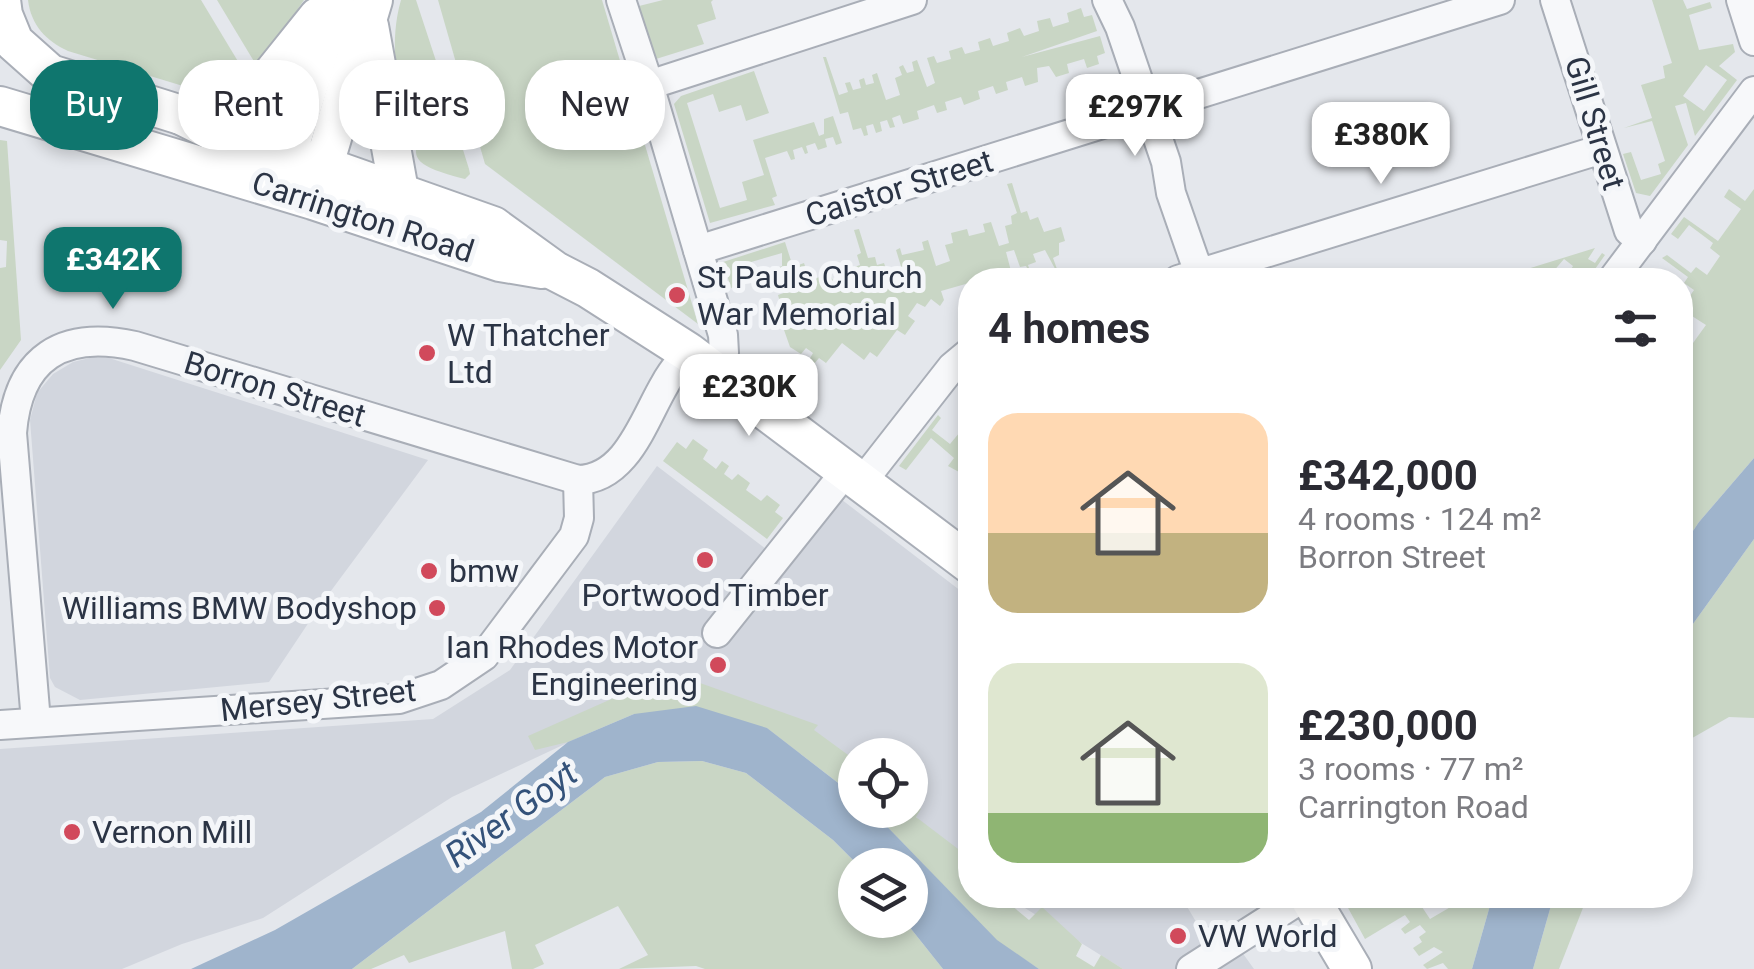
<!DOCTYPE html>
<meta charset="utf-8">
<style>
body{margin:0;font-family:Roboto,sans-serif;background:#f7f7f7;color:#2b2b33;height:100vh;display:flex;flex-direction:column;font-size:38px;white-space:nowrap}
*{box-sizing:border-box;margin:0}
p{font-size:32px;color:#7c7c81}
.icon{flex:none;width:55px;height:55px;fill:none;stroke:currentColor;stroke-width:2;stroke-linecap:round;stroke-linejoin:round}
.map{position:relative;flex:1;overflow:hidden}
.panel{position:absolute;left:958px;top:268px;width:735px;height:640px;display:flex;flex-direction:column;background:#fff;border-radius:40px;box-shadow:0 5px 15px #0003}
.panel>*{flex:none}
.guide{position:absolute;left:30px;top:60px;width:778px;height:90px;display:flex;gap:20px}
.tools{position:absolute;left:838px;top:738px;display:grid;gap:20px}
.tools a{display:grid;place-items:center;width:90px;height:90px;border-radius:50%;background:#fff;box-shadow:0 5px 15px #0003;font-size:50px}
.price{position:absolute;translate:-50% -85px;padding:0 22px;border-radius:20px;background:#fff;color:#222;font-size:32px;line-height:65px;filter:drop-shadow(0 2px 5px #0008)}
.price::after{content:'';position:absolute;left:50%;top:60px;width:30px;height:22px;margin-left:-15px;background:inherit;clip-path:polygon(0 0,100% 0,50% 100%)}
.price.on{background:#0f766e;color:#fff}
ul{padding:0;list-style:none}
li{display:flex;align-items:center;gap:30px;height:250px;padding:0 30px}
li span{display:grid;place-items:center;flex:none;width:280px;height:200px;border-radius:30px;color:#555}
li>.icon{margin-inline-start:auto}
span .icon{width:120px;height:120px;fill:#fffc;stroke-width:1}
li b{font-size:42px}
h2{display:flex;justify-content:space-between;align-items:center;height:120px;padding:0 30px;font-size:42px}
.pill{padding:0 35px;border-radius:40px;background:#fff;box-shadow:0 5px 15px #0003;font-size:35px;line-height:90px}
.pill.on{background:#0f766e;color:#fff}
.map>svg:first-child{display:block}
</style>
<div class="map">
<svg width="1754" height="969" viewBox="0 0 1754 969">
<rect width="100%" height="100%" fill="#e4e7ec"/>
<!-- built -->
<g fill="#d2d6de">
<polygon points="94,357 109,358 428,460 319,607 269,682 80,700 55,687 50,678 30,420 37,393 53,374 73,362"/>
<polygon points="657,466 779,559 833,493 970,598 970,875 910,810 910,755 855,755 855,770 644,707 452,797 263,918 182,944 122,969 0,969 0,749 433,719 510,670"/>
<polygon points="1004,895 1180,895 1201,930 1219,920 1254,969 1123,969"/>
</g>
<!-- green -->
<g fill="#c9d6c5" fill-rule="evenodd">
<path d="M 28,0 L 201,0 L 248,78 L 238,85 L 206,93 L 68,51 C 46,41 31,25 28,0 Z"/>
<polygon points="217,0 304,0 258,68"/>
<path d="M 401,0 L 416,0 L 437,64 L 405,121 C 397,79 389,42 401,0 Z"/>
<polygon points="438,0 602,0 698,324 485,164"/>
<polygon points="663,0 713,0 711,2 716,19 697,25 704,44 656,59 639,6"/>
<path d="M 1652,0 L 1683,0 L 1687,9 L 1710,2 L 1712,8 L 1689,15 L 1699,50 L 1733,44 L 1735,52 L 1719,66 L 1737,80 L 1695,136 L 1686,103 L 1675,106 L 1688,145 L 1650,196 L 1636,193 L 1623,154 L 1631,152 L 1641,180 L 1661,174 L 1658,164 L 1665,161 L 1652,121 L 1624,128 L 1652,118 L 1641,85 L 1665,78 L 1663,66 L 1672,63 ZM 1706,65 L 1727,80 L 1704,111 L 1683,96 Z"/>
<polygon points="1081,8 1084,17 1092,15 1097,31 1022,57 1100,36 1105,53 1097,56 1099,64 1087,68 1084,59 1067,64 1069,73 1056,77 1049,66 1037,68 1038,82 1025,86 1022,77 1006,82 1008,90 996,94 993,86 978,91 980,99 964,105 961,97 945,102 947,110 937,113 934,105 917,111 919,119 903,124 900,115 892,118 895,127 890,128 887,120 880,122 882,131 876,133 873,124 866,126 868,135 864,136 861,128 853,130 848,112 840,114 823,57 826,57 839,95 848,92 845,83 850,82 853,90 861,88 859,80 864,78 866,85 874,83 872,75 877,73 886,100 900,95 895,78 902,75 899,67 903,65 907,73 914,71 912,62 917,60 927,87 935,83 927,58 934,56 937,63 951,59 949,51 962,47 965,54 980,50 978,42 990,38 993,46 1009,41 1007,33 1020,28 1024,36 1039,31 1037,21 1050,18 1053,27 1069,22 1067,13"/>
<polygon points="754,71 769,113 746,121 741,105 719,112 713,94 687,103 720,208 747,200 742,182 764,175 753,140 814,122 819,136 824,134 824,119 833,116 842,143 836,145 833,137 825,139 827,147 818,150 815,143 806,146 808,153 805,154 802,147 793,150 795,159 791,160 787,151 765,158 777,196 772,198 775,205 710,223 674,104 681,96"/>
<path d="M 444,102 L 450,108 L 469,169 L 470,174 L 465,179 C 400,162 409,155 439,103 Z"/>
<polygon points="0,140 7,141 21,340 0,370 0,268 6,267 7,241 0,240"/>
<polygon points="1012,183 1021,213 1027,211 1030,220 1038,217 1044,232 1061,227 1065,241 1059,243 1059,255 1053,258 1061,280 1045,250 1033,254 1036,262 1028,265 1033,280 1026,266 1020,267 1014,250 1006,252 1011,271 941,291 944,300 940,306 931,299 925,307 917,303 908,316 915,321 905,335 897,330 877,357 870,352 864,360 842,343 826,363 819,358 814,364 809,360 813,353 806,348 801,354 790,347 784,330 793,327 790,317 808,311 812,325 816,323 811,305 792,311 789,304 781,306 778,295 792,290 788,276 772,279 772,270 782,266 782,253 734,267 739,285 731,288 723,262 785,242 793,267 804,263 813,290 816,289 813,279 830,274 834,283 850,278 849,269 860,265 857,255 861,253 854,230 859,229 868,258 875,257 877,265 884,263 890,281 904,276 896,250 900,248 902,255 924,250 922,242 928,240 936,266 950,261 945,245 953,243 951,233 967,229 969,236 985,232 983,224 991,222 999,246 1009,243 1005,226 1012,224 1011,216 1017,213 1007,184"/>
<polygon points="1729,189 1745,201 1754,189 1754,458 1699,522 1680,550 1680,334 1693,343 1706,325 1681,309 1694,290 1684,283 1688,277 1662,258 1667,255 1691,273 1696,267 1707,275 1720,256 1710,248 1713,243 1689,225 1678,239 1671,234 1684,217 1718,241 1741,209 1724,197"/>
<polygon points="1595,248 1588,259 1595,263 1602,253 1605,255 1588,279 1570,271 1573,266 1564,259 1546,280 1492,280"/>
<polygon points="938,415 941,418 932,430 950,444 960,432 966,436 970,431 970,478 948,466 954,458 931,438 906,470 899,466"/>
<polygon points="693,439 708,450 703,459 716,469 722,461 729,466 724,474 732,480 738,474 750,483 746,490 761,501 767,495 780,505 775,512 783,518 767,539 663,461 677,442 686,449"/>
<polygon points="1754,539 1754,718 1729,717 1680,745 1680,642"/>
<polygon points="686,678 818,725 814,730 855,760 855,796 767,728 634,714 568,742 535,750 528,736 652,681 684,681"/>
<polygon points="702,761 746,773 833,840 858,865 855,865 855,920 904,920 943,969 705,969 696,966 619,969 648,955 618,906 535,945 544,964 533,969 512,969 505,931 409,963 404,955 371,969 352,969 605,777 658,762"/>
<polygon points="910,801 921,809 916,817 970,858 970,895 999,895 1029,920 1042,907 1082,944 1076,956 1094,967 1101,955 1123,969 1039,969 997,941 871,810 910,810"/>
<polygon points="1341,895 1414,895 1430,919 1471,895 1493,895 1472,969 1448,969 1443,963 1427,969 1423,965 1443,952 1434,947 1419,956 1413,948 1422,942 1419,937 1426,932 1420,925 1405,934 1401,929 1410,922 1405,915 1365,939"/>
<polygon points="1554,895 1588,895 1559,969 1533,969"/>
</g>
<!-- water -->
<g fill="#9fb4cc">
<polygon points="1754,458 1754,539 1680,642 1680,550 1699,522"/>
<polygon points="696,706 767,728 855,796 855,810 871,810 997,940 1039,969 943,969 904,920 910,920 910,865 858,865 833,840 746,773 702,761 658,762 605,777 352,969 191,969 275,930 481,812 568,742 634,714"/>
<polygon points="1493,895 1554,895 1533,969 1472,969"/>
</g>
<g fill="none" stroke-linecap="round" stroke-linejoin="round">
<!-- street casing -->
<g stroke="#a9aeb7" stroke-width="32">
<g id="street">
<polyline points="621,0 649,85 723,335 724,353 714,370"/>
<polyline points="1107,0 1120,27 1166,162 1171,193 1194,259 1200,273 1209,280"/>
<polyline points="1555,0 1629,231 1642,241"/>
<polyline points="1741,0 1754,41"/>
<polyline points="649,85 912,0"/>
<polyline points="698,250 1500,0"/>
<polyline points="1178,280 1602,149"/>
<polyline points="1612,280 1754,91"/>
<polyline points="862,482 952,367 970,352"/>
<polyline points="717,633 847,470"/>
<path d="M 36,722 L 12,433 C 18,357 63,330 135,346 L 578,480 C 627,479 644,419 665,384 C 671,372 680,362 688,352"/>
<polyline points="0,725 399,699 441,685 484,656 574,536 579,518 578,480"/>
<polyline points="1191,969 1307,895"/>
</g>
</g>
<!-- secondary casing -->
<g stroke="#a9aeb7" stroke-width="42">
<g id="secondary">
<polyline points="1,0 3,15 14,42 50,74 181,115 217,133 323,166 493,226 555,271 588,288 688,352 970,564"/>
<polyline points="369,26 399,191"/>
<polyline points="0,106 313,200 500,262 542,269"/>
<polyline points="181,115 230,106 254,97 318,17 324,14"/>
<polyline points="280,177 335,0"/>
<polyline points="317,188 373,0"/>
<polyline points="1308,895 1352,969"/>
</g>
</g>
<!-- street -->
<use href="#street" stroke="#f7f8fa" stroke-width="28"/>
<!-- secondary -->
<use href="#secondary" stroke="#fff" stroke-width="38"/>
</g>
<!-- markers -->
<g fill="#d1495b" stroke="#f4f6f9" stroke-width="4">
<circle cx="677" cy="295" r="10"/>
<circle cx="427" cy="353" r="10"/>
<circle cx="705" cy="560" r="10"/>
<circle cx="429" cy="571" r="10"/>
<circle cx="437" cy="608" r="10"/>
<circle cx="718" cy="665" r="10"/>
<circle cx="72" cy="832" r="10"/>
<circle cx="1178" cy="936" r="10"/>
</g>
<g text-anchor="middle" stroke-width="10" stroke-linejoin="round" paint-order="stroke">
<!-- street labels -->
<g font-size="32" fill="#2b3445" stroke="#f4f6f9">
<text transform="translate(1595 123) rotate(73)" y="11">Gill Street</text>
<text transform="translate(899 188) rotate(-17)" y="11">Caistor Street</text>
<text transform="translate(363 217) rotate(18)" y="11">Carrington Road</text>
<text transform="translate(275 389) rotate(17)" y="11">Borron Street</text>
<text transform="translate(318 700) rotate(-6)" y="11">Mersey Street</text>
</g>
<!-- poi labels -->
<g font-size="32" fill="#2b3445" stroke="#f4f6f9" text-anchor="start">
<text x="697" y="288">St Pauls Church<tspan x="697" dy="37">War Memorial</tspan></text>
<text x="447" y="346">W Thatcher<tspan x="447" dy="37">Ltd</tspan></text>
<text x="449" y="582">bmw</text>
<text x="705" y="606" text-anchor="middle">Portwood Timber</text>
<text x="417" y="619" text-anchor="end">Williams BMW Bodyshop</text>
<text x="698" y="658" text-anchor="end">Ian Rhodes Motor<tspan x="698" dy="37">Engineering</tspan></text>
<text x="92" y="843">Vernon Mill</text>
<text x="1198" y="947">VW World</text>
</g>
<!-- water labels -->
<g font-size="35" font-style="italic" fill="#34527a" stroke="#f4f6f9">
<text transform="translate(511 814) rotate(-36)" y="12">River Goyt</text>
</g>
</g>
</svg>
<div class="tools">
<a><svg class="icon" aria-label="locate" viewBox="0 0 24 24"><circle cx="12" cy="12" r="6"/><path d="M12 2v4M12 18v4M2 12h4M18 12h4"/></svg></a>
<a><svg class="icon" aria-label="layers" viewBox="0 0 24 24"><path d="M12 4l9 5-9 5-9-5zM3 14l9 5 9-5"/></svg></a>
</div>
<b class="price" style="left:1135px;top:159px">£297K</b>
<b class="price" style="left:1381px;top:187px">£380K</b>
<b class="price on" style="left:113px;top:312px">£342K</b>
<b class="price" style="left:749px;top:439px">£230K</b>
<div class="guide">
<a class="pill on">Buy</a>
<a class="pill">Rent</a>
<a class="pill">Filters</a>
<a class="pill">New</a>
</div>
<section class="panel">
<h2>4 homes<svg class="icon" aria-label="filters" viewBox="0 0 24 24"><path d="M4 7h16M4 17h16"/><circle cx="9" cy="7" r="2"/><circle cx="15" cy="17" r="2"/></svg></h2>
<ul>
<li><span style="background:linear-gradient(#ffd9b3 60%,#c2b280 0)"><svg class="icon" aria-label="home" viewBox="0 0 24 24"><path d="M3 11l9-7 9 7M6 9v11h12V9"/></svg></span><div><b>£342,000</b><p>4 rooms · 124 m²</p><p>Borron Street</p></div></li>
<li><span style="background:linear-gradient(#dfe7d0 75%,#8fb573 0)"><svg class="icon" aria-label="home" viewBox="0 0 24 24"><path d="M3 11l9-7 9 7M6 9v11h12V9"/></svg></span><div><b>£230,000</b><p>3 rooms · 77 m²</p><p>Carrington Road</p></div></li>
</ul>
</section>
</div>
